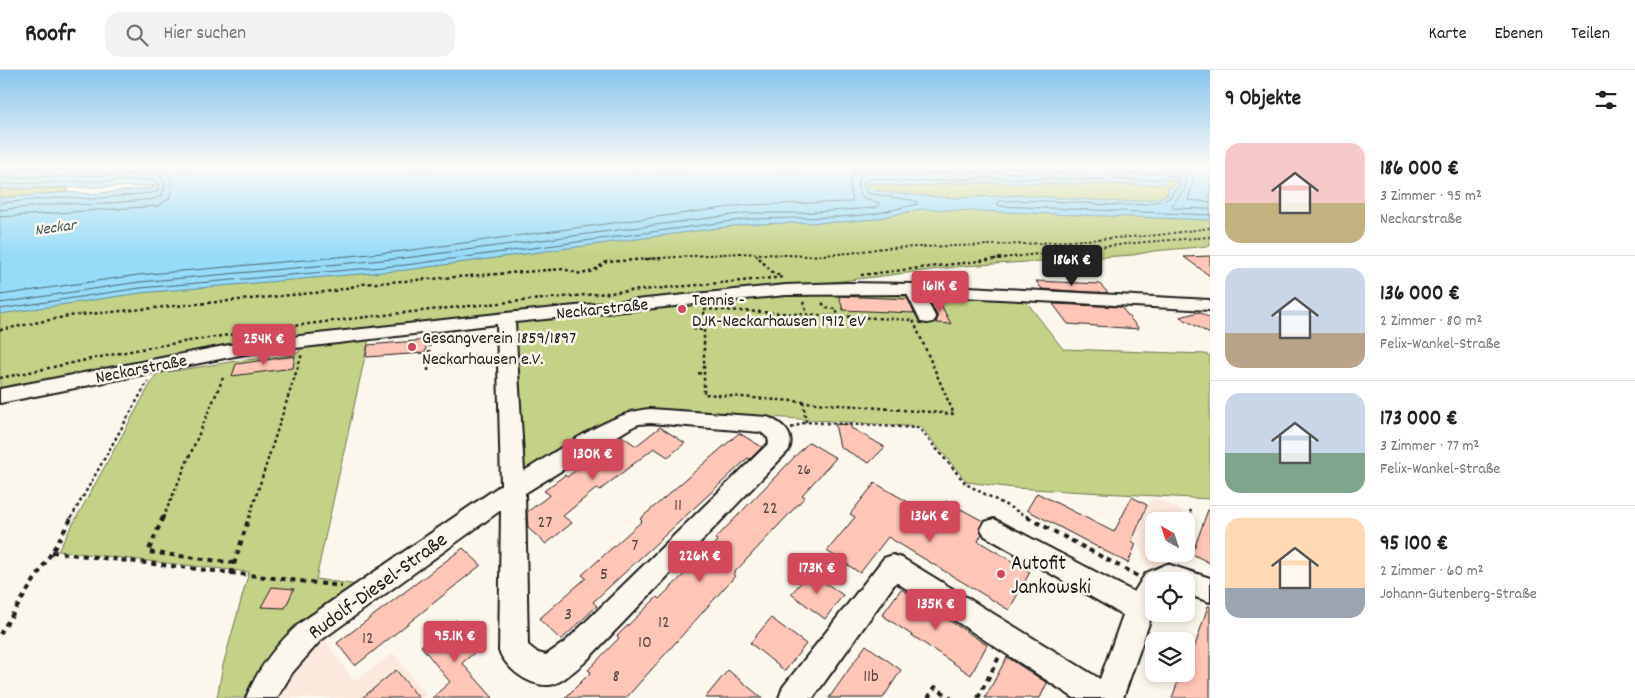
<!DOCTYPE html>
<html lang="de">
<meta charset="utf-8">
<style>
body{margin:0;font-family:Dekko,sans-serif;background:#f2f2f2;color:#202124;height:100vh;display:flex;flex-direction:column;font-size:19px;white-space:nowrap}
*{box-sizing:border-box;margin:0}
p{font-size:16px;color:#757577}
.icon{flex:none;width:28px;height:28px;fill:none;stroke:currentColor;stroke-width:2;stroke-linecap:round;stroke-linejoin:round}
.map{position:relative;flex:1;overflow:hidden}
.side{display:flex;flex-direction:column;background:#fff;width:425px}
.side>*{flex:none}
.needle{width:32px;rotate:321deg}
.tools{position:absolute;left:1145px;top:442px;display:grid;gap:10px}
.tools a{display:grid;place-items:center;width:50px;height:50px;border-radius:10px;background:#fff;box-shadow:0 2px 8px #0003;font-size:25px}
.price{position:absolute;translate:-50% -42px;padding:0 11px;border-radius:5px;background:#d1495b;color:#fff;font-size:16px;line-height:32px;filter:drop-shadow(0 1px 2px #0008)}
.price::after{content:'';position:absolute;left:50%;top:30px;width:15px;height:11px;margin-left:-8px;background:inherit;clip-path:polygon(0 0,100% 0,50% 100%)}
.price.active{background:#222;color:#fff}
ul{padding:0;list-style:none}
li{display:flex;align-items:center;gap:15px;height:125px;padding:0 15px}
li+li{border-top:1px solid #e0e0e0}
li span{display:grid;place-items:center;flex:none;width:140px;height:100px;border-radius:15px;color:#555}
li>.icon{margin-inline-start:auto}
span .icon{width:60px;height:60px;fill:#fffc;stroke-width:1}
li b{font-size:21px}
h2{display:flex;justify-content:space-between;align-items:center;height:60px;padding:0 15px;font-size:21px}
header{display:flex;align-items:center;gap:30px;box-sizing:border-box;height:70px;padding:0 25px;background:#fff;border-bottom:1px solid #e0e0e0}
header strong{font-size:24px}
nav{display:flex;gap:28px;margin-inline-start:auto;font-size:18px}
.search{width:350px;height:45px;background:#f2f2f2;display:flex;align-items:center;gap:12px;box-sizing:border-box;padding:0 18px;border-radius:15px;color:#757577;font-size:19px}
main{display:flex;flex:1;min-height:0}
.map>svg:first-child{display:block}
</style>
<header>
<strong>Roofr</strong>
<div class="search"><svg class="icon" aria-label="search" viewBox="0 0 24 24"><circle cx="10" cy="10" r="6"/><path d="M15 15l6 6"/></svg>Hier suchen</div>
<nav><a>Karte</a><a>Ebenen</a><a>Teilen</a></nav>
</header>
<main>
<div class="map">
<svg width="1210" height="628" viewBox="0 0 1210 628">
<rect width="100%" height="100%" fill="#fbf7ec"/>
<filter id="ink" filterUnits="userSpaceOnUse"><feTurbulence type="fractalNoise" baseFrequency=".02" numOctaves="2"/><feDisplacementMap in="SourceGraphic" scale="10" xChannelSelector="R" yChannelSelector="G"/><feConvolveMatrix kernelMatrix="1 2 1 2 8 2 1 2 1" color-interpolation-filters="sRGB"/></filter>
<g filter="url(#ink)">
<!-- built -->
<g fill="#fce8dc">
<polygon points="1153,428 1183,441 1180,451 1154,451 1154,484 1169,484 1164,497 1149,497 1136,470 1138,457 1147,435"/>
<polygon points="314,553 354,612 393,583 427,625 423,628 254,628"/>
</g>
<!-- green -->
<g fill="#c3d286" stroke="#707751">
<polygon points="625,97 1210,97 1210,176 1154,181 1133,185 964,196 841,211 245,274 0,323 0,176"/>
<polygon points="68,118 67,122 0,128 0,119"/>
<polygon points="841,219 1025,230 1063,279 1205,284 1210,286 1210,429 1014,418 967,412 921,357 648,339 630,340 538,401 527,403 521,398 506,252"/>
<polygon points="369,268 316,509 365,516 254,628 217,628 223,595 249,502 58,481 156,304 236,291 292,285 299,282 302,276"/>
</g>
<!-- water -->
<path fill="#96dbf8" stroke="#658fa0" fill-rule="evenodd" d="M 0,97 L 1210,97 L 1210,150 L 922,139 L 875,149 L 841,152 L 748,154 L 406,200 L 140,223 L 0,244 L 0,128 L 67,122 L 91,124 L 152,118 L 156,116 L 0,119 ZM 1168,109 L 1178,113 L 1169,117 L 1167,125 L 1155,129 L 1122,132 L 1020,125 L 953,128 L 892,123 L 869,119 L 868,113 L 911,117 L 953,113 L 994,113 L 1145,115 L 1163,114 Z"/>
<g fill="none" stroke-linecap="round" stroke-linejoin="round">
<!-- shore -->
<g stroke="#4d6874" stroke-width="1">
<polyline points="1187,97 1194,110 1188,130 1210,132"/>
<polyline points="0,100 127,97"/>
<polyline points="0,108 153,104 162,107 165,116 162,125 154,129 91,135 67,133 0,140"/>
<polyline points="0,114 153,110 159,116 157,121 152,123 91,129 66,127 0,133"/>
<path d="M 0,147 L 158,136 L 169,129 C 174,112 174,108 160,97"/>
<path d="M 0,225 L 138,205 L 404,181 L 746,135 L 851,132 L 853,129 C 848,116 849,107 859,97"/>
<path d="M 0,233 L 139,212 L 405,188 L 747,143 L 801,143 L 873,138 L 878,136 L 879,133 L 862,127 L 857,116 L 860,106 L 869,102 L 911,106 L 953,102 L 1145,104 L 1158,103 L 1170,98 C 1197,109 1186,117 1172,135 L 1173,138 L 1210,139"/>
<path d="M 0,239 L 140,218 L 406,195 L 748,149 L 841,147 L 874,144 L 918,134 L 916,131 L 867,123 L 863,114 L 869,108 L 911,112 L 994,108 L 1145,110 L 1161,109 L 1169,105 L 1179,108 L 1180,116 L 1174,120 L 1170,128 C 1136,140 1104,134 1069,132 C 1046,131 1022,130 999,131 L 997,134 L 1000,136 L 1210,145"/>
</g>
</g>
<!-- building -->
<g fill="#ffc5b7" stroke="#1c1c1c">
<polygon points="1210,186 1210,206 1184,187"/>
<polygon points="1036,211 1100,214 1108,223 1042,219"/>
<polygon points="839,226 908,229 914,243 843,240"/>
<polygon points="929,230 939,231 951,254 936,253 938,247"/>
<polygon points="1053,234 1121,237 1139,259 1068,254"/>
<polygon points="1199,242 1210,248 1210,264 1180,247"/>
<polygon points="427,270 425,283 366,287 368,275"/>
<polygon points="295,286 293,298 232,306 236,294"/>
<polygon points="835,354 851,355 851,358 885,377 869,393 840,377"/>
<polygon points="660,357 685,373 668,387 654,378 600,420 597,418 563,446 572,453 546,474 528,458 527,442 550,425 544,421 565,405 567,407 622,366 636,376"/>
<polygon points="739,363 762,377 750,389 748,388 593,532 597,536 561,570 539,549 586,508 582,505 642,451 640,449"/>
<polygon points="809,372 836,388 802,425 805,427 733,504 735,506 626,628 565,628 591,602 588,600 619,568 617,566 657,527 659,529 718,471 715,469"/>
<polygon points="875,413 934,447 946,431 983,451 979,458 982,464 978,471 1030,502 1009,540 888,467 860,503 827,481 855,447 850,444"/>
<polygon points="1037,423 1114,462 1132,427 1147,435 1132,471 1136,474 1128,493 1027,440"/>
<polygon points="1208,440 1210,440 1210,493 1192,484"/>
<polygon points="463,478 481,495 355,596 337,573"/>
<polygon points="810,502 843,525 825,549 791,524"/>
<polygon points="272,517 294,519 285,538 261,537"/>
<polygon points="901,519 987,575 971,605 882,545"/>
<polygon points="1208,536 1210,536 1210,628 1172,628 1180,606 1186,610 1186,592 1189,594"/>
<polygon points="771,548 806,574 785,601 750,573"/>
<polygon points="456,550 480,578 462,593 493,628 432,628 450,612 421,576"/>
<polygon points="866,575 901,600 883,628 829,628"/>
<polygon points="1007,587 1047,613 1040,628 985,628"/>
<polygon points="396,600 419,628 362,628"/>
<polygon points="728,600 762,628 705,628"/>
</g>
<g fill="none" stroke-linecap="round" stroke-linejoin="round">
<!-- minor casing -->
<g stroke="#1c1c1c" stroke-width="4">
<g id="minor">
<path d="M 847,213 L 913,214 L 1210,230 L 1210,240 L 924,225 L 936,248 L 933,252 L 927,253 L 921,252 L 907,224 L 786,225 L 515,252 L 524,401 C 558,381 612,341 650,339 L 767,347 C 781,352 797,365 788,381 L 585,592 C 576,599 561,614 549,615 C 528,616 507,599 499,581 L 501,440 L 320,571 L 292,603 L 277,628 L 246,628 C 258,598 276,575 300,553 L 501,415 L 497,254 L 245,284 L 0,333 L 0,319 L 245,272 L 506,243 L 786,215 ZM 650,353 L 761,362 L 768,368 L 769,373 L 565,572 L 546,585 L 538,583 L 528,575 L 525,423 L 632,357 L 639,354 Z"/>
<polygon points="994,449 1134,522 1146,503 1167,494 1210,508 1210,532 1186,524 1186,511 1154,511 1154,539 1123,628 1074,628 896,512 813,628 779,628 783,617 884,488 893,485 902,488 1100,609 1123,545 985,466 981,459 985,452"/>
</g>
</g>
<!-- path-far2 -->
<g stroke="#1c1c1c" stroke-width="2" stroke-dasharray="2.5 2.5" stroke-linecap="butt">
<polyline points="756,185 760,189"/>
<polyline points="644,189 740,183 809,186 850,183 883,178 1025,174 1159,165 1210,158"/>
<polyline points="994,189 1144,172 1210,167"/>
</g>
<!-- path-far1 -->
<g stroke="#1c1c1c" stroke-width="2.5" stroke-dasharray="3 3" stroke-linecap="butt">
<polyline points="759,188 773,203 781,206"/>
<polyline points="861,205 1005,188"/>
<polyline points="803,232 807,243"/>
<polyline points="822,233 827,238 836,239 838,245"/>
<polygon points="704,239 913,250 954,344 704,324"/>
<polyline points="693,259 703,260"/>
<polyline points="0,260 69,246 334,221 363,214 563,199 581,204 593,201 606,192 663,188"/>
<polyline points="428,301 430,268"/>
<polyline points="698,303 704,304"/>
<path d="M 0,308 C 61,296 122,281 183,272 C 382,240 584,226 784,207"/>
<polyline points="803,332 806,352"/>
<polyline points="791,358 806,352 919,358 966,414 1030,448"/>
<polyline points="71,448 148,311"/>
<polyline points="163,448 223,308"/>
<polyline points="249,448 302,284"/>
<polyline points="1188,448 1191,440"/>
</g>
<!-- path -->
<g stroke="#1c1c1c" stroke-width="4" stroke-dasharray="5 5" stroke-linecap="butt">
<polyline points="163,447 148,482 235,493"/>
<polyline points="1027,447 1138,506"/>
<polyline points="1186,454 1189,447"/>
<polyline points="52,482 342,516"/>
<polyline points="231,504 249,447"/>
<polyline points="0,564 52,482 72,447"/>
<polyline points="928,628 935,617 951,628"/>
<polyline points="978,628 999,587"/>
</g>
<!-- minor -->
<use href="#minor" fill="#fbf7ec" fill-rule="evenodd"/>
</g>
</g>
<!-- sky -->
<linearGradient id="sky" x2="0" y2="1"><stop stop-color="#87c4ee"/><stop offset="0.52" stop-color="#fdfbf6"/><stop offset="1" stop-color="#fdfbf6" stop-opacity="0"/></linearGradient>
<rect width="1210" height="185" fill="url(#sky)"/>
<!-- markers -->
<g fill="#d1495b" stroke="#fbf7ec" stroke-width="2">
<circle cx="682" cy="239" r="5"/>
<circle cx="412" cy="277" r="5"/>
<circle cx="1001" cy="504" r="5"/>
</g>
<g text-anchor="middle" stroke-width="5" stroke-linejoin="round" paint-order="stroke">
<!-- number labels -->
<g font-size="15" fill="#554643">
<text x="804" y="404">26</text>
</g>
<!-- far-water labels -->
<g font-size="16" font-style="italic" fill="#41555e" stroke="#fbf7ec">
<text transform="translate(55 156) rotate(-8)" y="6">Neckar</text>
</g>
<!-- poi labels -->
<g font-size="18" fill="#1c1c1c" stroke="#fbf7ec" text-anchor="start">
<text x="692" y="235">Tennis -<tspan x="692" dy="21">DJK-Neckarhausen 1912 eV</tspan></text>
<text x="422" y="273">Gesangverein 1859/1897<tspan x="422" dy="21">Neckarhausen e.V.</tspan></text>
</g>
<!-- street labels -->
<g font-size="18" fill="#1c1c1c" stroke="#fbf7ec">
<text transform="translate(602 238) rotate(-6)" y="6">Neckarstraße</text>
<text transform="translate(141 298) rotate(-11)" y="6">Neckarstraße</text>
</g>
<!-- near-number labels -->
<g font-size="18" fill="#554643">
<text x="678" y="440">11</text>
<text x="770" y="443">22</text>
<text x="545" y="457">27</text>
<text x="635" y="480">7</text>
<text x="604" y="509">5</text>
<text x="568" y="549">3</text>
<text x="664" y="557">12</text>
<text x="368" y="573">12</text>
<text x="645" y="577">10</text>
<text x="616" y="611">8</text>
<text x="871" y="611">11b</text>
</g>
<!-- near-poi labels -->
<g font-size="21" fill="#1c1c1c" stroke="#fbf7ec" text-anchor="start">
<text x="1011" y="499">Autofit<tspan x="1011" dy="24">Jankowski</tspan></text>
</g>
<!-- near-street labels -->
<g font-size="21" fill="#1c1c1c" stroke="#fbf7ec">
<text transform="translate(377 515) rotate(-36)" y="7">Rudolf-Diesel-Straße</text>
</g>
</g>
</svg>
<div class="tools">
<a><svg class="needle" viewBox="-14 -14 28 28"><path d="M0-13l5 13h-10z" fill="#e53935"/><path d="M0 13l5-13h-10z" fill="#757577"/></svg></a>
<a><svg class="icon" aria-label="locate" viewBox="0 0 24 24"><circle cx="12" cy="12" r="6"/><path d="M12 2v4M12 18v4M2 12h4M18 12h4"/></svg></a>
<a><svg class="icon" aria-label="layers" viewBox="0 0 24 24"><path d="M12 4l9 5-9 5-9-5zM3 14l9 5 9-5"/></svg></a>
</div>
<b class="price active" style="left:1072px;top:217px">186K €</b>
<b class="price" style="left:940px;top:243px">161K €</b>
<b class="price" style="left:264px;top:296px">254K €</b>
<b class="price" style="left:593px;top:411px">130K €</b>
<b class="price" style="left:930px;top:473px">136K €</b>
<b class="price" style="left:700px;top:513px">226K €</b>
<b class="price" style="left:817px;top:525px">173K €</b>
<b class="price" style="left:936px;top:561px">135K €</b>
<b class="price" style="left:455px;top:593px">95.1K €</b>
</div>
<section class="side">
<h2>9 Objekte<svg class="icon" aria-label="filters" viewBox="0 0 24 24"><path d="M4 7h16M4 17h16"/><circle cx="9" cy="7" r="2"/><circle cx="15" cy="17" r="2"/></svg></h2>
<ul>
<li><span style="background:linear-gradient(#f6c9c9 60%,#c2b280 0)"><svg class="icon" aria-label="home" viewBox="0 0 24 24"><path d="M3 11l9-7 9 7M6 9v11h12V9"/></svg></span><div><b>186 000 €</b><p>3 Zimmer · 95 m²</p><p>Neckarstraße</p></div></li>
<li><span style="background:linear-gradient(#c9d6e8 65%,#b9a48a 0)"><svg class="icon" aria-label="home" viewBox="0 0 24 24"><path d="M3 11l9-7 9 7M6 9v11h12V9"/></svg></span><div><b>136 000 €</b><p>2 Zimmer · 80 m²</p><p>Felix-Wankel-Straße</p></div></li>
<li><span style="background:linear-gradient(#c9d6e8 60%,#7fa58c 0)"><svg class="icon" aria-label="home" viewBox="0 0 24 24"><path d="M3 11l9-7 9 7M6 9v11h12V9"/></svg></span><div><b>173 000 €</b><p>3 Zimmer · 77 m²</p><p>Felix-Wankel-Straße</p></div></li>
<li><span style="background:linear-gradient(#ffd9b3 70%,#9aa5b1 0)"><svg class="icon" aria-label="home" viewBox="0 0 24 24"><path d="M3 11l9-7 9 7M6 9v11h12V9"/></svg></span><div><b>95 100 €</b><p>2 Zimmer · 60 m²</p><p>Johann-Gutenberg-Straße</p></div></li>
</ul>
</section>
</main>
